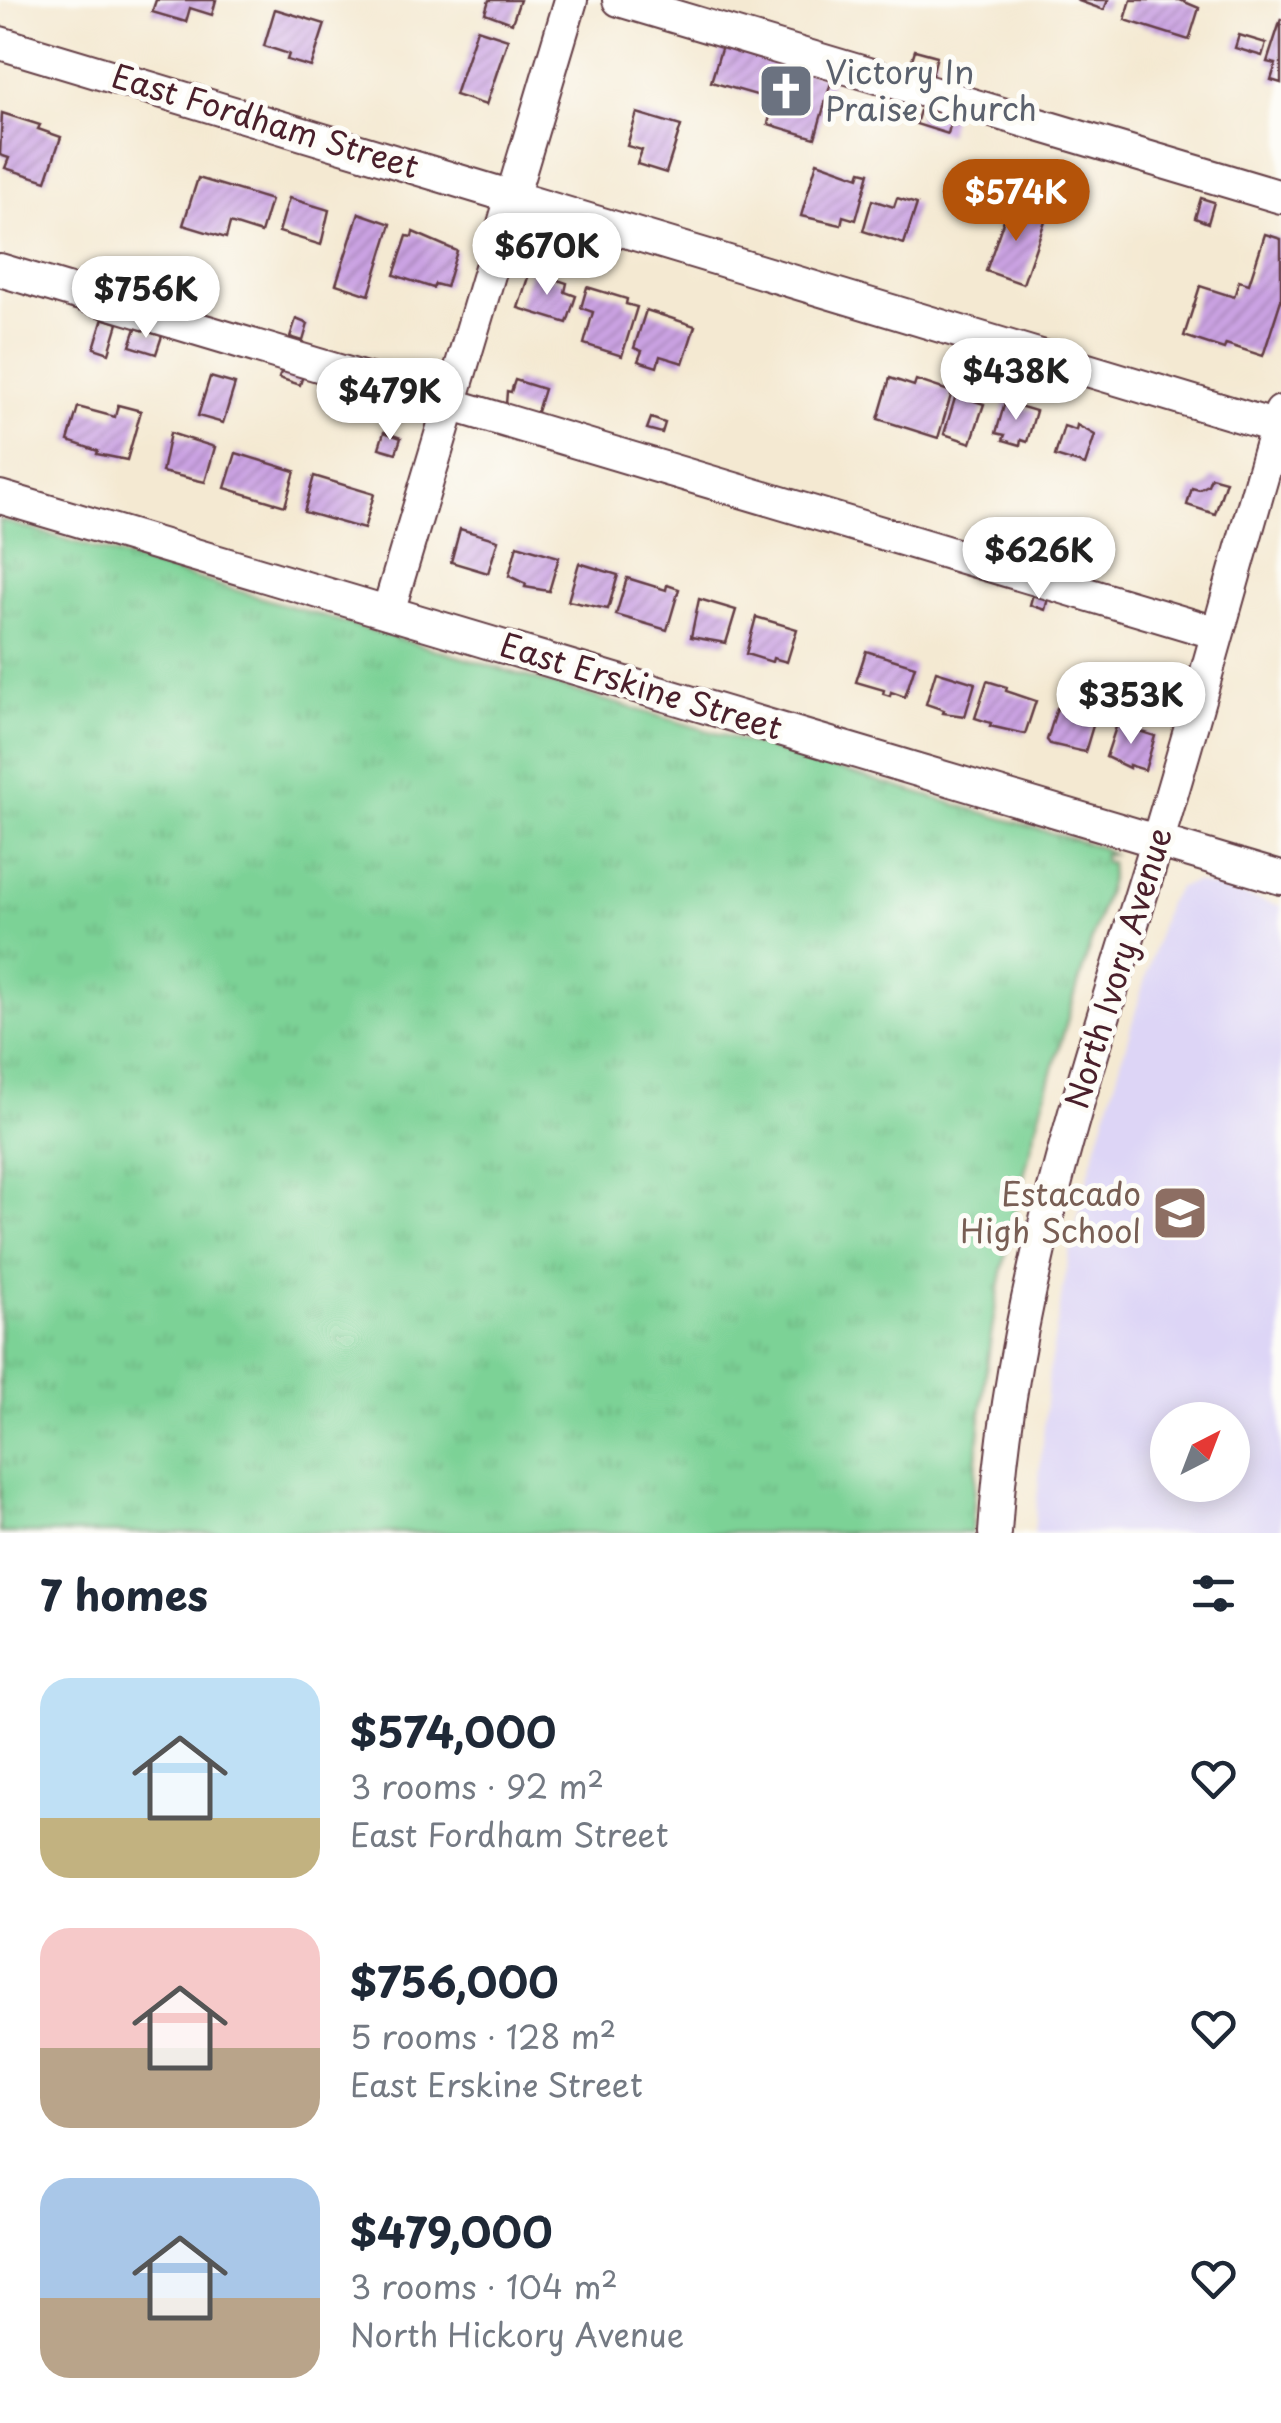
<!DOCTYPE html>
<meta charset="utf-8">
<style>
body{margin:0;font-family:"Playpen Sans",sans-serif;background:#f6f6f7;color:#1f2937;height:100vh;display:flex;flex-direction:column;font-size:38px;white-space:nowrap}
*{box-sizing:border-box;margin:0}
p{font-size:32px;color:#747a83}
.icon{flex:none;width:55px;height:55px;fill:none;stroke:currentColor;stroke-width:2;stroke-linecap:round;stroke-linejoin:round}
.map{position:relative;height:1533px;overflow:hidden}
.panel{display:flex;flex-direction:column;background:#fff;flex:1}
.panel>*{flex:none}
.needle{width:65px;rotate:42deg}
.controls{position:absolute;left:1150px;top:1402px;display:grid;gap:20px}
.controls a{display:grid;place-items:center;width:100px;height:100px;border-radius:50%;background:#fff;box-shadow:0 5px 25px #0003;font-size:50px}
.price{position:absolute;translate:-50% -85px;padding:0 22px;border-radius:35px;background:#fff;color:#222;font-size:32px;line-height:65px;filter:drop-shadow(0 2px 5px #0008)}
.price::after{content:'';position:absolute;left:50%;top:60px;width:30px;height:22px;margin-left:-15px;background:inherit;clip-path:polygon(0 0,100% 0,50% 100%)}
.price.current{background:#b45309;color:#fff}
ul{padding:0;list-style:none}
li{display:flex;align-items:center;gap:30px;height:250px;padding:0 40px}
li span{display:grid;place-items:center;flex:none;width:280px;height:200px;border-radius:30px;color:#555}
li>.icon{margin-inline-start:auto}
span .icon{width:120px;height:120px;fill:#fffc;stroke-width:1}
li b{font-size:42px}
h2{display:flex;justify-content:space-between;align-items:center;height:120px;padding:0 40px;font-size:42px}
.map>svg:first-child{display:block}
</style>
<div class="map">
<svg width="1281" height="1533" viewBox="0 0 1281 1533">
<defs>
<pattern id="grass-tufts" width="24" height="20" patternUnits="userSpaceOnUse" patternTransform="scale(2.5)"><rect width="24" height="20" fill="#7cd296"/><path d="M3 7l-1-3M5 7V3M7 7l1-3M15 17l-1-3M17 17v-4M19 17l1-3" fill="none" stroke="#6db481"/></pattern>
<pattern id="building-hatch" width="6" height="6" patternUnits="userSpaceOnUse" patternTransform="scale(2.5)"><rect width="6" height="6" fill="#cba3e3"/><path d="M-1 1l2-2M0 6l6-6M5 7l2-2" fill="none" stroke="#a784b8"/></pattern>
</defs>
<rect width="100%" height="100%" fill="#fdfcf7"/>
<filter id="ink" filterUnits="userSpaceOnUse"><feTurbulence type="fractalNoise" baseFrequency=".01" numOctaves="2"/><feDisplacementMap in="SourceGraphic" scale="20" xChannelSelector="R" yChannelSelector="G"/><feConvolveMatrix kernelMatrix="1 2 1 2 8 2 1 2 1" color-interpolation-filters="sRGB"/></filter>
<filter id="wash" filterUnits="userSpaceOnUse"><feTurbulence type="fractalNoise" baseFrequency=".0048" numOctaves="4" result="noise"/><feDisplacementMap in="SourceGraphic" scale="40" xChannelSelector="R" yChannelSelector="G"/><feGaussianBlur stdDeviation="2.25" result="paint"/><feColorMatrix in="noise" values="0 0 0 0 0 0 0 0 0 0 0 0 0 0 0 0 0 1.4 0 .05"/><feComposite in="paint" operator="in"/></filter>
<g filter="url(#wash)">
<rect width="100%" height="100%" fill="#f4e9d2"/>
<!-- built -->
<path fill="#ddd5f6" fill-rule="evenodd" d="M 1195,882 L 1281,906 L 1281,1533 L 1034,1533 L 1049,1371 L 1069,1255 L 1089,1172 L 1167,903 L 1179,887 ZM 1168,1420 L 1232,1420 L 1232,1485 L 1168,1485 Z"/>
<!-- grass -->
<path fill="url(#grass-tufts)" stroke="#637860" stroke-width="2.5" d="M 0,520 L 1102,848 L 1112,854 L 1103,854 L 1104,862 L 1110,862 L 1111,877 C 1073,1002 1033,1125 1006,1253 C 986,1345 977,1439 972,1533 L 0,1533 Z"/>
<g id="blocks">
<!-- building -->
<g fill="url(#building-hatch)">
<polygon points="156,0 216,0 212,15 190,8 186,22 152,12"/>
<polygon points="489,0 520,0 512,23 485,13"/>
<polygon points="1076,0 1108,0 1104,10"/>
<polygon points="1131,0 1180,0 1199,8 1189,40 1125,20"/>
<polygon points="275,9 325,24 311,67 287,60 289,54 264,46"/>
<polygon points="1281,19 1281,83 1271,80 1276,64 1267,62"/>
<polygon points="477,29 508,39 486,105 455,95"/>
<polygon points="1239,35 1266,43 1262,56 1235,48"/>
<polygon points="722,46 832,79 815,138 768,124 774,100 711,82"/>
<polygon points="915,50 937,56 931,79 908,72"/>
<polygon points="921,107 952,117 948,134 916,124"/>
<polygon points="2,113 40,125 38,129 61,137 46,181 5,168 9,158 0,155"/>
<polygon points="637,113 681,126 666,173 637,164 642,150 627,146"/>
<polygon points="817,162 859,177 861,171 869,173 856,220 843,216 841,225 801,216"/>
<polygon points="198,178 271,200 261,233 230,223 226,238 183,225"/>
<polygon points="289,198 329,210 321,245 279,232"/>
<polygon points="897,198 917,204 904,244 863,231 872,200 894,207"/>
<polygon points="1201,198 1214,202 1208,223 1195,218"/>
<polygon points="1009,205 1046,218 1023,284 986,271"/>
<polygon points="359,213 391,224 369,295 336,284"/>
<polygon points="413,232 457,251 446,287 435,284 433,288 394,275 407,236 412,237"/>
<polygon points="1265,234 1281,239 1281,300 1263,356 1226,344 1224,349 1184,336 1200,286 1234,297 1239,281 1249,284"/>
<polygon points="530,271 567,283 565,292 576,296 567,323 518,308"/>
<polygon points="587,287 627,299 626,304 637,307 622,356 584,344 593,312 581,308"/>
<polygon points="646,310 695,326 683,363 660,356 657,367 638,361 642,351 634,348"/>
<polygon points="103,318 118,323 109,353 94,348"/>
<polygon points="296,319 308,324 303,341 290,337"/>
<polygon points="136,328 162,336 156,354 130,346"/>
<polygon points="282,369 303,375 300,385 279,378"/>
<polygon points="210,377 235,384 223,423 198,416"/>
<polygon points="890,378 914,386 916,380 952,392 938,438 878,419"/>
<polygon points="515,380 544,389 536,415 506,405 507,391 511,392"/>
<polygon points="956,395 984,404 971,443 944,434"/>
<polygon points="1005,402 1036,411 1027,442 1021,440 1020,445 1003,440 1005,435 996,433"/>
<polygon points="118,405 141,411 127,460 97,454 98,451 68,441 78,407 115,417"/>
<polygon points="651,418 665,423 662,433 647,429"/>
<polygon points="1077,425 1095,435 1085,465 1055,456 1064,426 1076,430"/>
<polygon points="384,432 401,438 396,453 379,448"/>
<polygon points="170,433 215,447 205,482 162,472"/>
<polygon points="236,453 295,471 285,506 225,488"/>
<polygon points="314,476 374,494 364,529 304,512"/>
<polygon points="1211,477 1226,481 1215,514 1187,505 1192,488 1199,490 1208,485"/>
<polygon points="1070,525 1091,532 1086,547 1065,539"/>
<polygon points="460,529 498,540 488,573 451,562"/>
<polygon points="517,545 559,557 549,591 525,587 526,584 509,576"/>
<polygon points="579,563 618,575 608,609 568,601"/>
<polygon points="627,578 666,590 667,585 679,589 667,630 616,615"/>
<polygon points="1033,594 1048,598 1045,610 1030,605"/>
<polygon points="699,599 736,610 726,643 691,637"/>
<polygon points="756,617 797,629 787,662 773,658 772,662 746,654"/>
<polygon points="866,651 915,666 905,697 891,692 890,696 883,694 884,690 856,682"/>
<polygon points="936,671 975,683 965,716 943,713 944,710 926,704"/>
<polygon points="987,681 1007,687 1006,691 1036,701 1025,734 990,726 991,723 975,718"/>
<polygon points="1057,708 1095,719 1085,752 1050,744 1047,740"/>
<polygon points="1117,724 1155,736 1145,770 1129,765 1129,768 1106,757"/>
</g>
</g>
</g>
<g filter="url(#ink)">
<use href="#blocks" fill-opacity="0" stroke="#643d44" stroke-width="2.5"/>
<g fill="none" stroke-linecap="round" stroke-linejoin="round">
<!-- minor casing -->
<g stroke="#643d44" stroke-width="36">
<g id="minor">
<polyline points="619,0 1281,197"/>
<polyline points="0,43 1277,427"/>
<polyline points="0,270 1217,633"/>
<polyline points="0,497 1281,878"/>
<polyline points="388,612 571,0"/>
<path d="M 995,1533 C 1009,1300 1085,1077 1153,856 C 1198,709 1237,560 1281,412"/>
</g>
</g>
<!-- minor -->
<use href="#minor" stroke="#fff" stroke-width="32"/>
</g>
</g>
<!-- icons -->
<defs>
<g id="church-square" transform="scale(2.875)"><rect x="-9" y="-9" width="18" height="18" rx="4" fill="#6b7280" stroke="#fdfcf7"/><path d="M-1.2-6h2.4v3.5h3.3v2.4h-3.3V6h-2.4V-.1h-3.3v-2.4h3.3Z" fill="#fff"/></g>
<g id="school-square" transform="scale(2.875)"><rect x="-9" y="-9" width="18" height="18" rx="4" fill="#8d6e63" stroke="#fdfcf7"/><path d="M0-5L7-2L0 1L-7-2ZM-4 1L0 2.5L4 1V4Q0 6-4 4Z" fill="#fff"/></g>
</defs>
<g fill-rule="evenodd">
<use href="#church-square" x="786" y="91"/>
<use href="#school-square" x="1180" y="1213"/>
</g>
<g text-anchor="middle" stroke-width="10" stroke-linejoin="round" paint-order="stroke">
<!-- worship labels -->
<g font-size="32" fill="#5b616d" stroke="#fdfcf7" text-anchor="start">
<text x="825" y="84">Victory In<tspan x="825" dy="37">Praise Church</tspan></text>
</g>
<!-- street labels -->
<g font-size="32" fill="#4a1f2b" stroke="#fdfcf7">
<text transform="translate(265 122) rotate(17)" y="11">East Fordham Street</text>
<text transform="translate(641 687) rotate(17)" y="11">East Erskine Street</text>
<text transform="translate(1119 968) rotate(-73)" y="11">North Ivory Avenue</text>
</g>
<!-- education labels -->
<g font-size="32" fill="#785e54" stroke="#fdfcf7" text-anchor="end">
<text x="1141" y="1206">Estacado<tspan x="1141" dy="37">High School</tspan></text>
</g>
</g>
</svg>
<div class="controls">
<a><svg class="needle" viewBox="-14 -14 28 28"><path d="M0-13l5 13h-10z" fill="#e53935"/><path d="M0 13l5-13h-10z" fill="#747a83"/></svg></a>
</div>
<b class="price current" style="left:1016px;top:244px">$574K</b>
<b class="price" style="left:547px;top:298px">$670K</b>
<b class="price" style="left:146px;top:341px">$756K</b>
<b class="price" style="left:1016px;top:423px">$438K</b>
<b class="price" style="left:390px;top:443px">$479K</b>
<b class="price" style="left:1039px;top:602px">$626K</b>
<b class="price" style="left:1131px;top:747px">$353K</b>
</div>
<section class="panel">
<h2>7 homes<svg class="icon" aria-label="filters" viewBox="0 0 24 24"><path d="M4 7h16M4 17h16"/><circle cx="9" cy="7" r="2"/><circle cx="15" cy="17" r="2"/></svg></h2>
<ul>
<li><span style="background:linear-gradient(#bfe0f5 70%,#c2b280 0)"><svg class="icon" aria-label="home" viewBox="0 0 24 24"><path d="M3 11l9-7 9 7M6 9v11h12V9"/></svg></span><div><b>$574,000</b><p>3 rooms · 92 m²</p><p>East Fordham Street</p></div><svg class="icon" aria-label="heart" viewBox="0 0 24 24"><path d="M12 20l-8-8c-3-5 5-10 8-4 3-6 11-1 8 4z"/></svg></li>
<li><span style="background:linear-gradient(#f6c9c9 60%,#b9a48a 0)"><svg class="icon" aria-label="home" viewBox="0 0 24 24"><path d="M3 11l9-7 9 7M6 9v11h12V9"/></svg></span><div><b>$756,000</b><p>5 rooms · 128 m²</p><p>East Erskine Street</p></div><svg class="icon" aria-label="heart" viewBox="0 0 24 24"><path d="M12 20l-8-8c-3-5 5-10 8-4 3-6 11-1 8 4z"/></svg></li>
<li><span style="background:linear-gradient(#a9c7e8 60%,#b9a48a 0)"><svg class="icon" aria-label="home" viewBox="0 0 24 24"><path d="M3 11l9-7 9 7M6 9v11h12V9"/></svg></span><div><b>$479,000</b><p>3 rooms · 104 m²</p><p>North Hickory Avenue</p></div><svg class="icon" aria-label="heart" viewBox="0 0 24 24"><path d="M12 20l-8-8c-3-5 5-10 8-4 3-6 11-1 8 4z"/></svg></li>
</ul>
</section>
